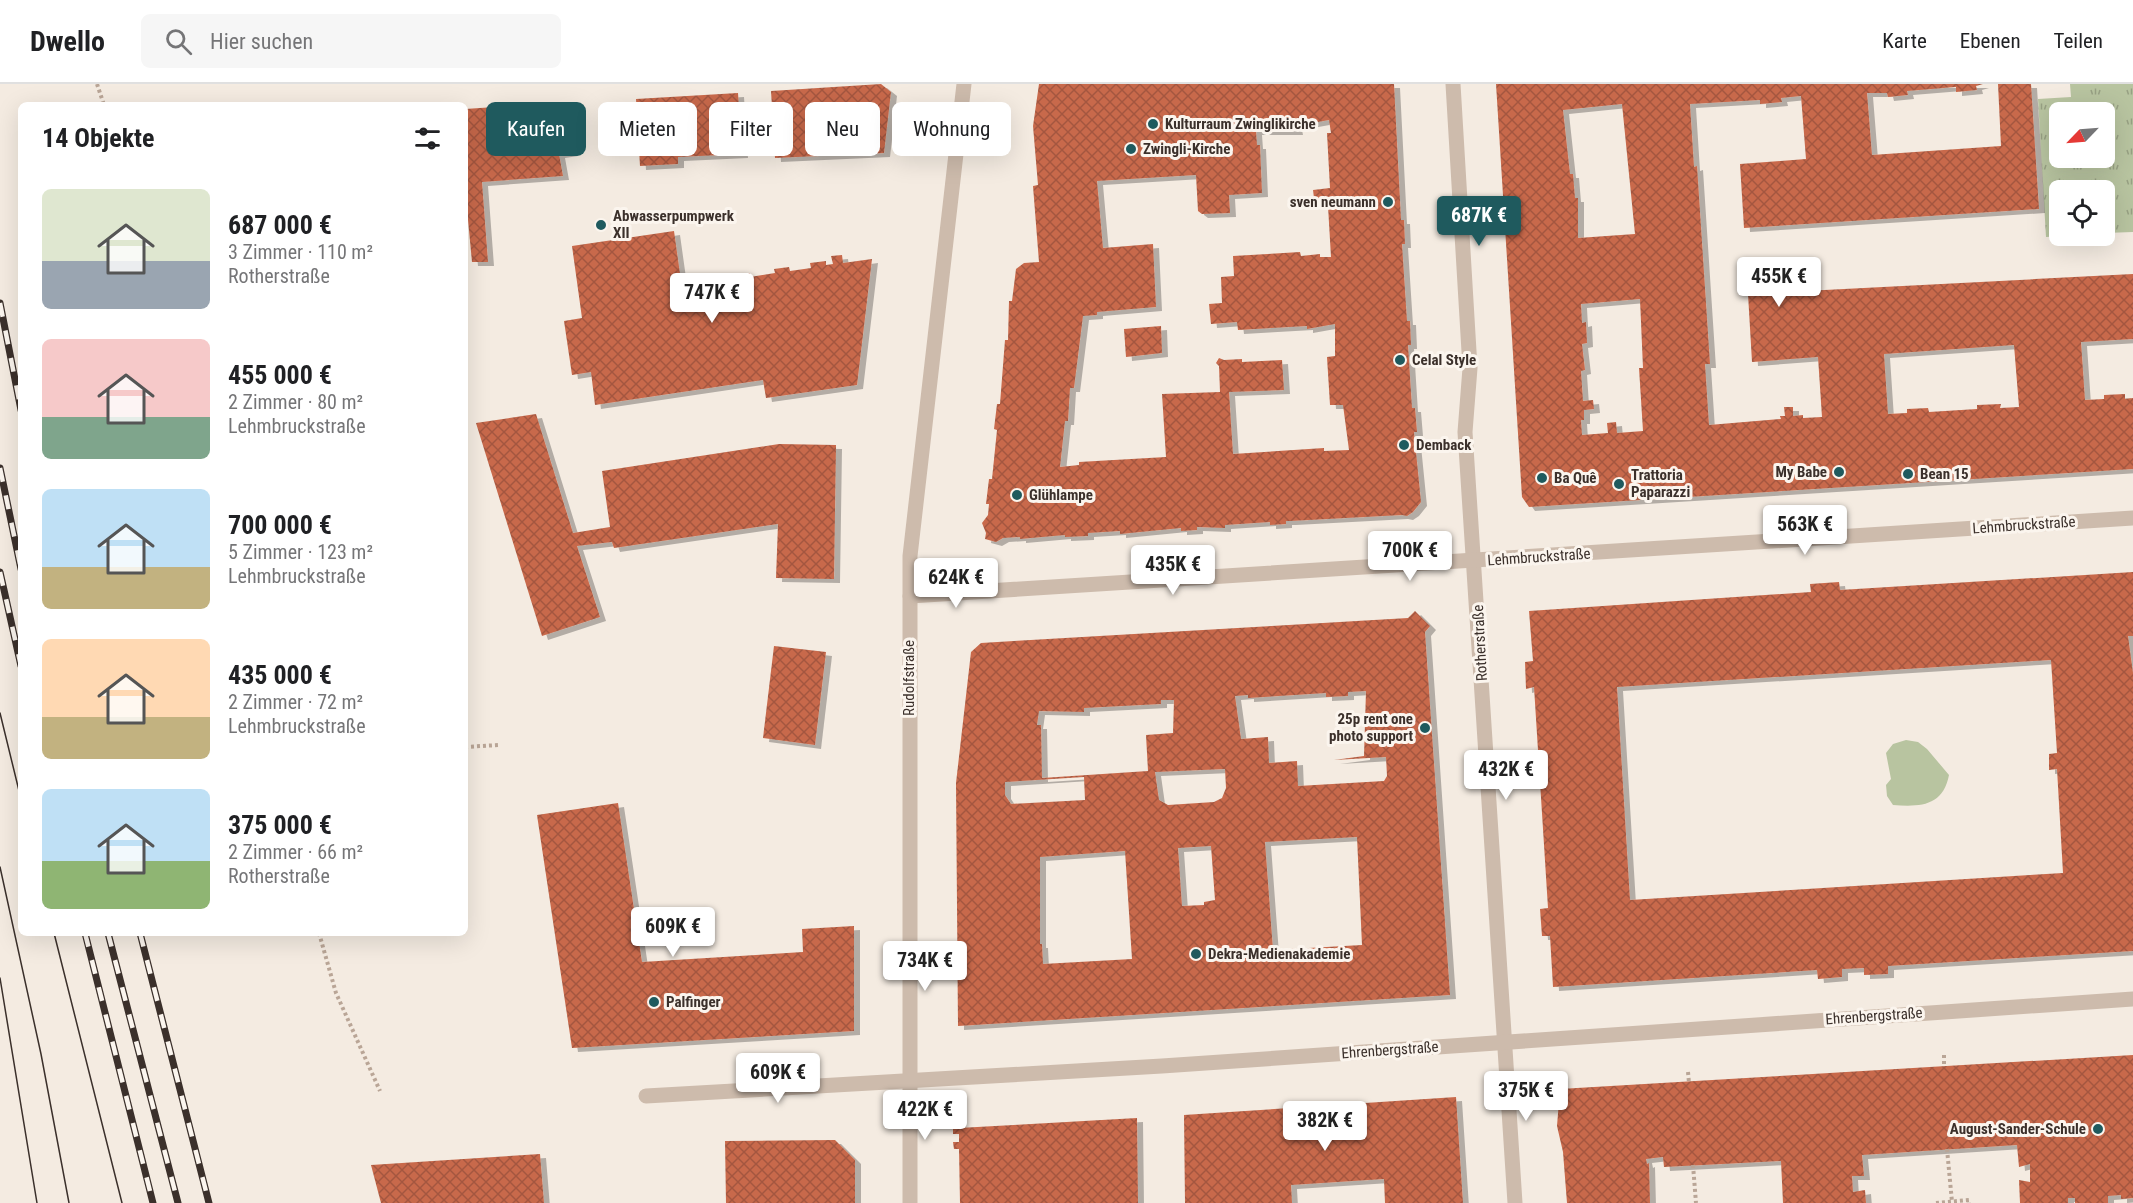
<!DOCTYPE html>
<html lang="de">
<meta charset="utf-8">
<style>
body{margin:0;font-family:"Roboto Condensed",sans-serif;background:#f6f6f6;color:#202124;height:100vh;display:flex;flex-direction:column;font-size:22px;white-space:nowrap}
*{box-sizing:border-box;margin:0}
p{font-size:20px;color:#757577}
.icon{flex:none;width:33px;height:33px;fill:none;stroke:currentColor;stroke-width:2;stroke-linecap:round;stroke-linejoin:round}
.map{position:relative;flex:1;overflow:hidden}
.side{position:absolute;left:18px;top:18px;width:450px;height:834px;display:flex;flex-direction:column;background:#fff;border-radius:9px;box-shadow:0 6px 24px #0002}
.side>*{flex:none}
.guide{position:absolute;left:486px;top:18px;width:570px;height:54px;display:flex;gap:12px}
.needle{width:39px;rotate:245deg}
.tools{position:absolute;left:2049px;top:18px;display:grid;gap:12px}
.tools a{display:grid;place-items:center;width:66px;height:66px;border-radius:9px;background:#fff;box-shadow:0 6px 24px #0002;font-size:30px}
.price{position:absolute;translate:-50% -51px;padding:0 14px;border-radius:6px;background:#fff;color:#222;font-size:20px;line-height:39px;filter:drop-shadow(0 2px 3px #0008)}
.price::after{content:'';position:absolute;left:50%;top:36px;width:18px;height:14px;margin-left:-9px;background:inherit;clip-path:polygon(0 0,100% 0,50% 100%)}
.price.on{background:#1f5a5e;color:#fff}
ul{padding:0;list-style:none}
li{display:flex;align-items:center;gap:18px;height:150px;padding:0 24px}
li span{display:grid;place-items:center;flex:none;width:168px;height:120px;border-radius:9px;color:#555}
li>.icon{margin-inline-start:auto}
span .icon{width:72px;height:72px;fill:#fffc;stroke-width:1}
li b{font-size:26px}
h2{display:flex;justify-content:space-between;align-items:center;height:72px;padding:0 24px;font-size:26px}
.pill{padding:0 21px;border-radius:9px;background:#fff;box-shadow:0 6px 24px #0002;font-size:21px;line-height:54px}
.pill.on{background:#1f5a5e;color:#fff}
header{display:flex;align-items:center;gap:36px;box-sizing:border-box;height:84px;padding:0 30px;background:#fff;border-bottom:2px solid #e0e0e0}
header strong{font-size:28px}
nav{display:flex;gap:33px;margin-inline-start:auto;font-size:21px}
.search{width:420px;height:54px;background:#f6f6f6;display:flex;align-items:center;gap:15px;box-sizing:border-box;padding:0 21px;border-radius:9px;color:#757577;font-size:22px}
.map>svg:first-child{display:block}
</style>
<header>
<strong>Dwello</strong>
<div class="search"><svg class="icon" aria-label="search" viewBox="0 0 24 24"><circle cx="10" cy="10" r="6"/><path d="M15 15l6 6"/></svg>Hier suchen</div>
<nav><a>Karte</a><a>Ebenen</a><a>Teilen</a></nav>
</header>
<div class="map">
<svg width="2133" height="1119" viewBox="0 0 2133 1119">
<defs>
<pattern id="grass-tufts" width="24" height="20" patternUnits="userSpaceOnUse" patternTransform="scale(1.5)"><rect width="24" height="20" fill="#b8c4a0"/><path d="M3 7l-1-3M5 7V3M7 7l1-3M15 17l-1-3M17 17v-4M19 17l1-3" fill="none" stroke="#97a083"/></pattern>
<pattern id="building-cross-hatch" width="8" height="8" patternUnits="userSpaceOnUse" patternTransform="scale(1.5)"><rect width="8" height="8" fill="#c8694b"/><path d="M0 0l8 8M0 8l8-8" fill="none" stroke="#a4573f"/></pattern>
<filter id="shadow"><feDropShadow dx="6" dy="4" stdDeviation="0" flood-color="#0004"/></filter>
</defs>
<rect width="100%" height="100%" fill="#f4ebe1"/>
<!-- grass -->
<path fill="url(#grass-tufts)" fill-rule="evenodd" d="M 2070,0 L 2133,0 L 2133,148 L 2105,149 L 2104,106 L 2060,106 L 2060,152 L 2066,152 L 2046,153 L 2038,15 L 2071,13 ZM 2060,28 L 2104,28 L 2104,74 L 2060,74 Z"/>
<!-- park -->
<path fill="#b8c4a0" d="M 1906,656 L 1918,658 L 1927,665 L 1949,691 C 1943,722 1921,723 1893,721 L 1887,712 L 1886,701 L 1891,695 L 1886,669 L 1893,660 Z"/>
<!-- building -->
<g fill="url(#building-cross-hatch)" fill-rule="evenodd" filter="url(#shadow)">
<polygon points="881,0 891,8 884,69 775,74 771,7"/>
<path d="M 1039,0 L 1394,0 L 1401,136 L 1404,136 L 1405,160 L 1402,160 L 1407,237 L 1410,237 L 1411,261 L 1408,261 L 1412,324 L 1415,324 L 1417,348 L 1414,348 L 1421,418 L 1413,428 L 1407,432 L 1402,431 L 1290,437 L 1286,437 L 1286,440 L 1270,441 L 1270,438 L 1225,441 L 1225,444 L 1197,443 L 1197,446 L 1181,447 L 1181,444 L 1120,450 L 1120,447 L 1088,449 L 1088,452 L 1065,453 L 1065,451 L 1020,455 L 1020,453 L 1003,454 L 996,458 L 985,455 L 986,449 L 982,439 L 988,431 L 989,420 L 986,420 L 989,395 L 992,395 L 997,346 L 994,345 L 997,320 L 1000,320 L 1005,256 L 1008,256 L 1009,217 L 1012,217 L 1016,185 L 1024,179 L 1039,178 L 1033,102 L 1038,101 L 1033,42 ZM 1329,36 L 1331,49 L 1327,49 L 1330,104 L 1313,106 L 1315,122 L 1328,122 L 1331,173 L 1320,173 L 1320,170 L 1301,172 L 1300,168 L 1233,172 L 1234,192 L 1221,193 L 1222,219 L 1209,220 L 1211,240 L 1237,238 L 1238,246 L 1307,242 L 1307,245 L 1335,240 L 1335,272 L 1327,273 L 1330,321 L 1343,321 L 1349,366 L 1324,367 L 1324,364 L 1233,370 L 1229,308 L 1284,306 L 1282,276 L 1242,278 L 1242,275 L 1224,276 L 1219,274 L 1216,279 L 1219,282 L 1220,308 L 1162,310 L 1166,373 L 1079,378 L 1079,381 L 1060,383 L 1065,337 L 1068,337 L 1070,304 L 1074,304 L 1083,232 L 1097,231 L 1097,228 L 1156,223 L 1153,160 L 1103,164 L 1097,97 L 1196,91 L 1198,127 L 1202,130 L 1230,129 L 1229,111 L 1262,109 L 1260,61 L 1257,61 L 1256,47 L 1297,47 L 1296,42 Z"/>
<path d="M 1496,0 L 1983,0 L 1976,2 L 1977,6 L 1956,8 L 1956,3 L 1907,7 L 1908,11 L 1888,13 L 1887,9 L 1867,9 L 1872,71 L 2001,62 L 1998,0 L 2031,0 L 2039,125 L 1744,144 L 1740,80 L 1806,75 L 1801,12 L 1781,14 L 1782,18 L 1760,20 L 1760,16 L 1690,20 L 1694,83 L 1697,82 L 1710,280 L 1705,280 L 1709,341 L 1781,335 L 1780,332 L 1785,332 L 1784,323 L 1793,323 L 1793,332 L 1803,331 L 1803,334 L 1822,333 L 1818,273 L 1752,278 L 1748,210 L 2133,190 L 2133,255 L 2081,258 L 2085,316 L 2104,315 L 2104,311 L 2125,310 L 2125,315 L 2133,314 L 2133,385 L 1529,423 L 1522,413 ZM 1622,20 L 1635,150 L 1578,154 L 1578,114 L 1575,114 L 1573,90 L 1570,90 L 1563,26 ZM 1640,215 L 1643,284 L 1639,284 L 1643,347 L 1617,349 L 1616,338 L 1607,339 L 1608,349 L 1582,351 L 1581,336 L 1584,336 L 1584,326 L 1594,325 L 1593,316 L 1583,317 L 1581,287 L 1585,286 L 1582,260 L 1587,259 L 1586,238 L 1582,239 L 1581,220 ZM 2014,261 L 2019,323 L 2000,324 L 2001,320 L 1977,321 L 1977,325 L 1929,328 L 1928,324 L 1907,325 L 1907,329 L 1888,330 L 1884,270 Z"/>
<polygon points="738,9 742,70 678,73 678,80 640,82 636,15"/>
<polygon points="569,18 572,68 559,70 563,92 482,98 488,178 472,178 465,104 465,25"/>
<polygon points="674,147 682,204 698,201 698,197 713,194 714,198 736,195 736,191 750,189 750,193 775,189 774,185 789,183 790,187 811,184 810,179 826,177 826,181 833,180 831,172 842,171 843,179 872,175 857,301 766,314 763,296 595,321 591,288 572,291 564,237 582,234 572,162"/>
<polygon points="1161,242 1162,269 1126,273 1124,245"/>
<polygon points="536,330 573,449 610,443 602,387 779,360 836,361 834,495 776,494 778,440 614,464 612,458 577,462 600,533 542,552 476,339"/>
<path d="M 2133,488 L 2133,552 L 2128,552 L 2133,589 L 2133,867 L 1888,882 L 1888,890 L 1864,891 L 1864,884 L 1842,885 L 1842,893 L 1818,895 L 1817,886 L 1553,903 L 1550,852 L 1542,852 L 1540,825 L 1548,824 L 1534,603 L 1526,605 L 1525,578 L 1533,577 L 1529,527 L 1811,508 L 1810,500 L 1839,498 L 1840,506 ZM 2051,576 L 2057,669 L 2049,670 L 2049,686 L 2057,685 L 2063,789 L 1630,816 L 1617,603 Z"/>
<path d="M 1415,527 L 1430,542 L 1425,548 L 1450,911 L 958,942 L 956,699 L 971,568 L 981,559 L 1408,534 ZM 1366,607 L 1364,672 L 1334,676 L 1386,673 L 1387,692 L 1384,697 L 1298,702 L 1297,677 L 1269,679 L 1268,653 L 1241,655 L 1235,612 L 1248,611 L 1248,614 L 1326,609 L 1326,613 L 1348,612 L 1348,608 ZM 1161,616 L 1174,616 L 1173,649 L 1146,651 L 1148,687 L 1042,694 L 1041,641 L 1037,641 L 1039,627 L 1084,628 L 1084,624 L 1161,620 ZM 1225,685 L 1226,704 L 1222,714 L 1214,718 L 1168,721 L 1159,716 L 1155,688 ZM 1084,693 L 1085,716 L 1011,720 L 1005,711 L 1005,698 ZM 1357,753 L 1362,861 L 1273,866 L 1265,758 ZM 1211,762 L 1215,816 L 1204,818 L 1204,821 L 1182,822 L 1178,764 ZM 1125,767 L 1132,875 L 1043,880 L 1042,860 L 1040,860 L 1040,773 Z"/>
<polygon points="774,562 826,568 815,661 763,654"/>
<polygon points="618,719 642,878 803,868 802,845 854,842 854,947 572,964 537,731"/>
<polygon points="2133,971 2133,1114 2121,1115 2121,1111 2108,1112 2108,1119 2075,1119 2075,1114 2068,1114 2068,1119 2020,1119 2019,1096 2030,1098 2030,1080 2019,1083 2017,1061 1862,1071 1864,1092 1852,1092 1853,1108 1865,1106 1866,1119 1783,1119 1781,1077 1664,1083 1663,1073 1646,1075 1647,1080 1649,1079 1650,1119 1567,1119 1563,1068 1557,1042 1560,1005"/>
<polygon points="1456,1013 1463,1119 1385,1119 1384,1095 1291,1101 1292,1119 1185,1119 1184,1031"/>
<polygon points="1137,1034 1138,1119 960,1119 959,1065 954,1065 953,1058 959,1058 959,1050 953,1050 953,1042 959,1044"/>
<polygon points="835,1056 855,1076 855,1119 726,1119 725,1057"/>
<polygon points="540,1070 544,1119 381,1119 371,1081"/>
</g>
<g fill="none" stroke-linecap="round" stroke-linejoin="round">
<!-- path -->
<g stroke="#b9a596" stroke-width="4" stroke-dasharray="3 3" stroke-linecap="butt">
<polyline points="97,0 104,21"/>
<polyline points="465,663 499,661"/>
<polyline points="319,849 336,909 380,1007"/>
<polyline points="1944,971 1944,983"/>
<polyline points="1688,988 1689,999"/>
<polyline points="1947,1065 1952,1118"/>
<polyline points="1693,1081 1696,1119"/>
<polyline points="1936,1119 1969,1116 1969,1119"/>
</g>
<!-- minor -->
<g stroke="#cdbbac" stroke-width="15">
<polyline points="1453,0 1470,284 1465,348 1515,1119"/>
<polyline points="910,512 2133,434"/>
<polyline points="646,1012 1162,982 2133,915"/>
<polyline points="910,1119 910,472 964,0"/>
</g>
<!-- tram -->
<g stroke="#3b302b" stroke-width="1.5">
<polyline points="0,629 21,715"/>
<polyline points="0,783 41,970 69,1119"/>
<polyline points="54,849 122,1119"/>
<polyline points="0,894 37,1119"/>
</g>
<!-- rail casing -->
<g stroke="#3b302b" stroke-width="7">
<g id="rail">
<polyline points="0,219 21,326"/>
<polyline points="0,384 21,485"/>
<polyline points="0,488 21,582"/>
<polyline points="85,849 153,1119"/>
<polyline points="108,849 178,1119"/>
<polyline points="140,849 209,1119"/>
</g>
</g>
<!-- rail -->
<use href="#rail" stroke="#fbf5ee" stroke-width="4.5" stroke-dasharray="14" stroke-linecap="butt"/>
</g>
<!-- markers -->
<g fill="#1f5a5e" stroke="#fbf5ee" stroke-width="2">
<circle cx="1153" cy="40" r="6"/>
<circle cx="1131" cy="65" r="6"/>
<circle cx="1388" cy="118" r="6"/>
<circle cx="601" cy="141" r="6"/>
<circle cx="1400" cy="276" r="6"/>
<circle cx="1404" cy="361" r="6"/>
<circle cx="1839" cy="388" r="6"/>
<circle cx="1908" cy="390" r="6"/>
<circle cx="1542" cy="394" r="6"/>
<circle cx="1619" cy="400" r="6"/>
<circle cx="1017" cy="411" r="6"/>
<circle cx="1425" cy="644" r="6"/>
<circle cx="1196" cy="870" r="6"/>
<circle cx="654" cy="918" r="6"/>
<circle cx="2098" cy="1045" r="6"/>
</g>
<g text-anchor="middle" stroke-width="6" stroke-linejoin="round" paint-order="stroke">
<!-- poi labels -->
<g font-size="15" font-weight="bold" fill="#3b302b" stroke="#fbf5ee" text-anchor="start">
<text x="1165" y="45">Kulturraum Zwinglikirche</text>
<text x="1143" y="70">Zwingli-Kirche</text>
<text x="1376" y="123" text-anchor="end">sven neumann</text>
<text x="613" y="137">Abwasserpumpwerk<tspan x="613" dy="17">XII</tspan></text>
<text x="1412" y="281">Celal Style</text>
<text x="1416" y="366">Demback</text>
<text x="1827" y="393" text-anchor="end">My Babe</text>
<text x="1920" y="395">Bean 15</text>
<text x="1631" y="396">Trattoria<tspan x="1631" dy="17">Paparazzi</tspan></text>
<text x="1554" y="399">Ba Quê</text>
<text x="1029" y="416">Glühlampe</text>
<text x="1413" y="640" text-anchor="end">25p rent one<tspan x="1413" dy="17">photo support</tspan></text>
<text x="1208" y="875">Dekra-Medienakademie</text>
<text x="666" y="923">Palfinger</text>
<text x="2086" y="1050" text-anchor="end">August-Sander-Schule</text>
</g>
<!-- street labels -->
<g font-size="15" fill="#3b302b" stroke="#fbf5ee">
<text transform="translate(2024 441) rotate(-4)" y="5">Lehmbruckstraße</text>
<text transform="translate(1539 473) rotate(-4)" y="5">Lehmbruckstraße</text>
<text transform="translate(1480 559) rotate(-93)" y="5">Rotherstraße</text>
<text transform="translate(909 594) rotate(-90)" y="5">Rudolfstraße</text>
<text transform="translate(1874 932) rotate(-4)" y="5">Ehrenbergstraße</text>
<text transform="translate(1390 966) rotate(-4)" y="5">Ehrenbergstraße</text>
</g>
</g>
</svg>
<div class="tools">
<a><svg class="needle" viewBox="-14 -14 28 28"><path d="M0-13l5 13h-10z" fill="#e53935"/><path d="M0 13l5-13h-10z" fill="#757577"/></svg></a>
<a><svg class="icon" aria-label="locate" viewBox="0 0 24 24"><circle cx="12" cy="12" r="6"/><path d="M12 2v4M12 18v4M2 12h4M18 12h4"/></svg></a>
</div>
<b class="price on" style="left:1479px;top:163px">687K €</b>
<b class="price" style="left:1779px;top:224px">455K €</b>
<b class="price" style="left:712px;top:240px">747K €</b>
<b class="price" style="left:1805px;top:472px">563K €</b>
<b class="price" style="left:1410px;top:498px">700K €</b>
<b class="price" style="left:1173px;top:512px">435K €</b>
<b class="price" style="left:956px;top:525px">624K €</b>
<b class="price" style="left:1506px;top:717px">432K €</b>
<b class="price" style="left:673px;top:874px">609K €</b>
<b class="price" style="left:925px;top:908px">734K €</b>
<b class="price" style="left:778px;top:1020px">609K €</b>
<b class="price" style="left:1526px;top:1038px">375K €</b>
<b class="price" style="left:925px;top:1057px">422K €</b>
<b class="price" style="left:1325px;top:1068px">382K €</b>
<div class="guide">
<a class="pill on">Kaufen</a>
<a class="pill">Mieten</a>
<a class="pill">Filter</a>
<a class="pill">Neu</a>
<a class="pill">Wohnung</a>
</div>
<section class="side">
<h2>14 Objekte<svg class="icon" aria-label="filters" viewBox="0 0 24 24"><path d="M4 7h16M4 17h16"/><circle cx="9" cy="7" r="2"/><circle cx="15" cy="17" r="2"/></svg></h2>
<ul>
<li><span style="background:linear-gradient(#dfe7d0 60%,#9aa5b1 0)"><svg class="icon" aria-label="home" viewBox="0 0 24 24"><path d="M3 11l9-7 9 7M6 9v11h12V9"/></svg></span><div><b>687 000 €</b><p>3 Zimmer · 110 m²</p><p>Rotherstraße</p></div></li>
<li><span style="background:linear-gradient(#f6c9c9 65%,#7fa58c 0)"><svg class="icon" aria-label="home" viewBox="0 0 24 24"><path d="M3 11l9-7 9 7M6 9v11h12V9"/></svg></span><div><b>455 000 €</b><p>2 Zimmer · 80 m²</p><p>Lehmbruckstraße</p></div></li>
<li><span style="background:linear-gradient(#bfe0f5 65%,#c2b280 0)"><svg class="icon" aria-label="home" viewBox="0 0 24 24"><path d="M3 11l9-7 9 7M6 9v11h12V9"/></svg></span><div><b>700 000 €</b><p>5 Zimmer · 123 m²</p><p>Lehmbruckstraße</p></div></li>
<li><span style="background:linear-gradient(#ffd9b3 65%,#c2b280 0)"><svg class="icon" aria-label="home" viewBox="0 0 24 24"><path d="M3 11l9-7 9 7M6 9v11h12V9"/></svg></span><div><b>435 000 €</b><p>2 Zimmer · 72 m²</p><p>Lehmbruckstraße</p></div></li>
<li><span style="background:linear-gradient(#bfe0f5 60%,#8fb573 0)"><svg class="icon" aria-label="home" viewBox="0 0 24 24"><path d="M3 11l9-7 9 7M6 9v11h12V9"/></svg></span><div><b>375 000 €</b><p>2 Zimmer · 66 m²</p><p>Rotherstraße</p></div></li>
</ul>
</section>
</div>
